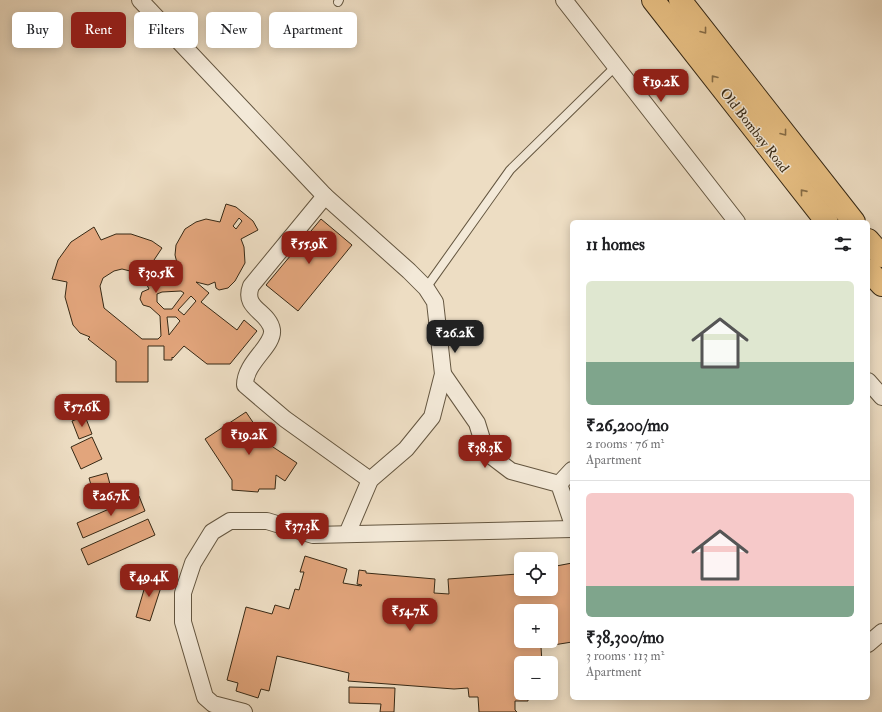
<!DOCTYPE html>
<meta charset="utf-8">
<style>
body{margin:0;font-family:"IM FELL Double Pica",serif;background:#f2f2f2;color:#202124;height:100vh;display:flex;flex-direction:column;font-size:15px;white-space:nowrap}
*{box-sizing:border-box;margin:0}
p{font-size:13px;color:#757577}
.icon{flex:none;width:22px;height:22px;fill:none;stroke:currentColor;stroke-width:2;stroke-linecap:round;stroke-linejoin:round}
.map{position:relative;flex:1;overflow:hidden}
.sheet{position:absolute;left:570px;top:220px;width:300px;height:480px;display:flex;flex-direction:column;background:#fff;border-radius:6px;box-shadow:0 2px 10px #0003}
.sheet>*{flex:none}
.hud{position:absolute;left:12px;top:12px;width:380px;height:36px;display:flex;gap:8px}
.fabs{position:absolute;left:514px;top:552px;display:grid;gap:8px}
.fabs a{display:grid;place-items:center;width:44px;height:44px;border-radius:6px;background:#fff;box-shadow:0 2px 10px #0003;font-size:20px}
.price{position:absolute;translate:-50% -34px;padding:0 9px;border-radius:8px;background:#8f2418;color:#fff;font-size:13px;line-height:26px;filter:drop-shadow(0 1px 2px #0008)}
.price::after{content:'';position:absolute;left:50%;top:24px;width:12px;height:9px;margin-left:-6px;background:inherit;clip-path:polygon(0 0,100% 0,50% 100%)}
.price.active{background:#222;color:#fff}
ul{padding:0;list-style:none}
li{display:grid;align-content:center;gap:8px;height:212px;padding:0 16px}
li+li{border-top:1px solid #e0e0e0}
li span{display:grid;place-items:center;height:124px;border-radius:6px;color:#555}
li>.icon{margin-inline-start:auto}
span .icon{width:72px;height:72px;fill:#fffc;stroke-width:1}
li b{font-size:17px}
h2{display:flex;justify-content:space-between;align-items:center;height:48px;padding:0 16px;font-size:17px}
.pill{padding:0 14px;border-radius:6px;background:#fff;box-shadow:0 2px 10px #0003;font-size:14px;line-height:36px}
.pill.active{background:#8f2418;color:#fff}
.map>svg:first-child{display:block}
</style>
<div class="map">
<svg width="882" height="712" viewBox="0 0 882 712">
<rect width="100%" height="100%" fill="#edddc3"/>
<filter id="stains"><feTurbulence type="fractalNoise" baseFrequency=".005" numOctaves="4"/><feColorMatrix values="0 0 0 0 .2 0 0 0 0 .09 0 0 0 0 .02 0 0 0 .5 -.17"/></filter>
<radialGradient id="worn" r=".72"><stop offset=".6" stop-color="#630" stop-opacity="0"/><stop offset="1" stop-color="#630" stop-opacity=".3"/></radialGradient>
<!-- building -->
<g fill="#e2a57c" stroke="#372915" fill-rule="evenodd">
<path d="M 226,204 L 236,207 L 253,221 L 258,230 L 241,239 L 244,247 L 245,263 L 235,281 L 228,288 L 219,290 L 216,288 L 215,282 L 208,285 L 196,282 L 209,293 L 201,302 L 237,330 L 244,320 L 257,331 L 230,364 L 207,364 L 184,346 L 173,358 L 172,357 L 172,360 L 164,360 L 164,346 L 148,346 L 148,382 L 116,382 L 116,361 L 88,339 L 90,337 L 80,333 L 73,325 L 65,297 L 67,282 L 52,279 L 58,260 L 71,242 L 94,227 L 101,240 L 116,234 L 131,234 L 152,241 L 162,248 L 154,260 L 171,275 L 178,267 L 175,255 L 176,245 L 185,229 L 196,222 L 206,219 L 220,222 ZM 239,218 L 242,221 L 236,229 L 233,226 ZM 122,269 L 138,273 L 144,279 L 149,289 L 142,292 L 140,299 L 143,305 L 150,307 L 160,316 L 161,336 L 158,339 L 142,339 L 104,308 L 100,286 L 103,278 L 114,271 ZM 181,291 L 184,293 L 172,309 L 164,309 L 157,302 L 157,294 L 162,292 ZM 191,296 L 196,301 L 184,315 L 178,310 ZM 167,317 L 176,317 L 180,321 L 169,335 Z"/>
<polygon points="321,219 352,245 298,311 266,285"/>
<polygon points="246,412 269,446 270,445 297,463 285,481 276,475 275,489 259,489 258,492 232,490 232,480 205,439"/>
<polygon points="85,416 92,434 79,439 72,421"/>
<polygon points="92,437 102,459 81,469 71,447"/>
<polygon points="107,473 111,488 93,492 89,478"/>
<polygon points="139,496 145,511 83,538 77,523"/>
<polygon points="148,519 155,535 88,565 81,549"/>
<path d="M 305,556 L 347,569 L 343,583 L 361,586 L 362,585 L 357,584 L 359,570 L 366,571 L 366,573 L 435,579 L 434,593 L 449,594 L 448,579 L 518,574 L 518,581 L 520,581 L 521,573 L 521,589 L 551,589 L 551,567 L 572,563 L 572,642 L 541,647 L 542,663 L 521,663 L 521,693 L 533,694 L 528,694 L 528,701 L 515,701 L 515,710 L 517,712 L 479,712 L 478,697 L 469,697 L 468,688 L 454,689 L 348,681 L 349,673 L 277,656 L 269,691 L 261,689 L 258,698 L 236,691 L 238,683 L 227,680 L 246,607 L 272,614 L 275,605 L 289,609 L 295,589 L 299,590 L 304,572 L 300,572 ZM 521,611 L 551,611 L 551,641 L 521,641 Z"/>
<polygon points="148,576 163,581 150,621 136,617"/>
<polygon points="349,687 395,688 394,712 380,712 381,704 349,703"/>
</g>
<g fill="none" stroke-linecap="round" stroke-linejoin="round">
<!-- lane casing -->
<g stroke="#645640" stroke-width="10">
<g id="lane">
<polyline points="338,2 339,0"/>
<polyline points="426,288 510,170 615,67"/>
</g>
</g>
<!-- street casing -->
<g stroke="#645640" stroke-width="18">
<g id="street">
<polyline points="140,0 325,196 409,271 426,288 435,302 443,374 432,417 406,449 370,480 347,534"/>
<polyline points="564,0 737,222"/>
<path d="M 325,196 L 251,286 C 242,309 269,311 272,330 C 274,346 245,362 245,385 L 285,419 L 370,480"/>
<polyline points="443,374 477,423 486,452 511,471 559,484 572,522"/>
<polyline points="868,381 882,397"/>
<polyline points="559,484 572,470"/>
<polyline points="868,644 882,632"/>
<polyline points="244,712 213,704 205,697 183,622 183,593 193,563 212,532 230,521 267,521 313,535 572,529"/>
</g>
</g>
<!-- primary casing -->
<g stroke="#372915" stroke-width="24">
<g id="primary">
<polyline points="653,0 827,222"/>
<polyline points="680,0 854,222"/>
<polyline points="868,240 882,256"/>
<polyline points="868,270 882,285"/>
</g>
</g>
<!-- lane -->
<use href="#lane" stroke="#f3e9d8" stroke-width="8"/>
<!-- street -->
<use href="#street" stroke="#f3e9d8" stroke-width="16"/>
<!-- primary -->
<use href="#primary" stroke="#e6be82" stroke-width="22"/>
</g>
<!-- one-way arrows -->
<defs><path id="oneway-chevron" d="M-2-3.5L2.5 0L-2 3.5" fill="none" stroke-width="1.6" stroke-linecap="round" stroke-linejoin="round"/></defs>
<g stroke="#866c46">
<use href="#oneway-chevron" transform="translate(704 31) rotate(52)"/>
<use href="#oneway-chevron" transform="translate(714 78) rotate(-128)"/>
<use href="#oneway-chevron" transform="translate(784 133) rotate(52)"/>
<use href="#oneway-chevron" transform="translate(803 192) rotate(-129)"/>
</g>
<g text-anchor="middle" stroke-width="3" stroke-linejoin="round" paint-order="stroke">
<!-- street labels -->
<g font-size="14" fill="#372915" stroke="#f3e9d8">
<text transform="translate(755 130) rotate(52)" y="5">Old Bombay Road</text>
</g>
</g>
<rect width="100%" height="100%" filter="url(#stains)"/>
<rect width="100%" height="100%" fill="url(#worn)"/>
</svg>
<div class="fabs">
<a><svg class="icon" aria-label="locate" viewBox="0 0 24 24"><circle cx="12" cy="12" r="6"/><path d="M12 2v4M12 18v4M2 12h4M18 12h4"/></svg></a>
<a>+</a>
<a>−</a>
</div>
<b class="price" style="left:661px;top:103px">₹19.2K</b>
<b class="price" style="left:309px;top:265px">₹55.9K</b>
<b class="price" style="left:156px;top:294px">₹30.5K</b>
<b class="price active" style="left:455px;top:354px">₹26.2K</b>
<b class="price" style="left:82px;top:428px">₹57.6K</b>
<b class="price" style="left:249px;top:456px">₹19.2K</b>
<b class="price" style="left:485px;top:469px">₹38.3K</b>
<b class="price" style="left:111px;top:517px">₹26.7K</b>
<b class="price" style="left:302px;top:547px">₹37.3K</b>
<b class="price" style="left:149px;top:598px">₹49.4K</b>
<b class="price" style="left:410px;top:632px">₹54.7K</b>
<div class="hud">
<a class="pill">Buy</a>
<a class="pill active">Rent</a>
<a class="pill">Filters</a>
<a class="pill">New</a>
<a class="pill">Apartment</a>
</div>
<section class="sheet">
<h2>11 homes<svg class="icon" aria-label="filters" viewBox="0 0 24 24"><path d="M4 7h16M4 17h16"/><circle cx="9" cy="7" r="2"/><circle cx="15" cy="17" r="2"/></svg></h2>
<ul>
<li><span style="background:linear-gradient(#dfe7d0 65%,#7fa58c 0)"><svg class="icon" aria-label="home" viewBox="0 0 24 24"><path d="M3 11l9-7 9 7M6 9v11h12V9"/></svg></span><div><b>₹26,200/mo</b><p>2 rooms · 76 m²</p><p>Apartment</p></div></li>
<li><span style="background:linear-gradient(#f6c9c9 75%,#7fa58c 0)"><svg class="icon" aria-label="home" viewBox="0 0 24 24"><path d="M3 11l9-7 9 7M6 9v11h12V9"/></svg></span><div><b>₹38,300/mo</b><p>3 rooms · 113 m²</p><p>Apartment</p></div></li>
</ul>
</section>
</div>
